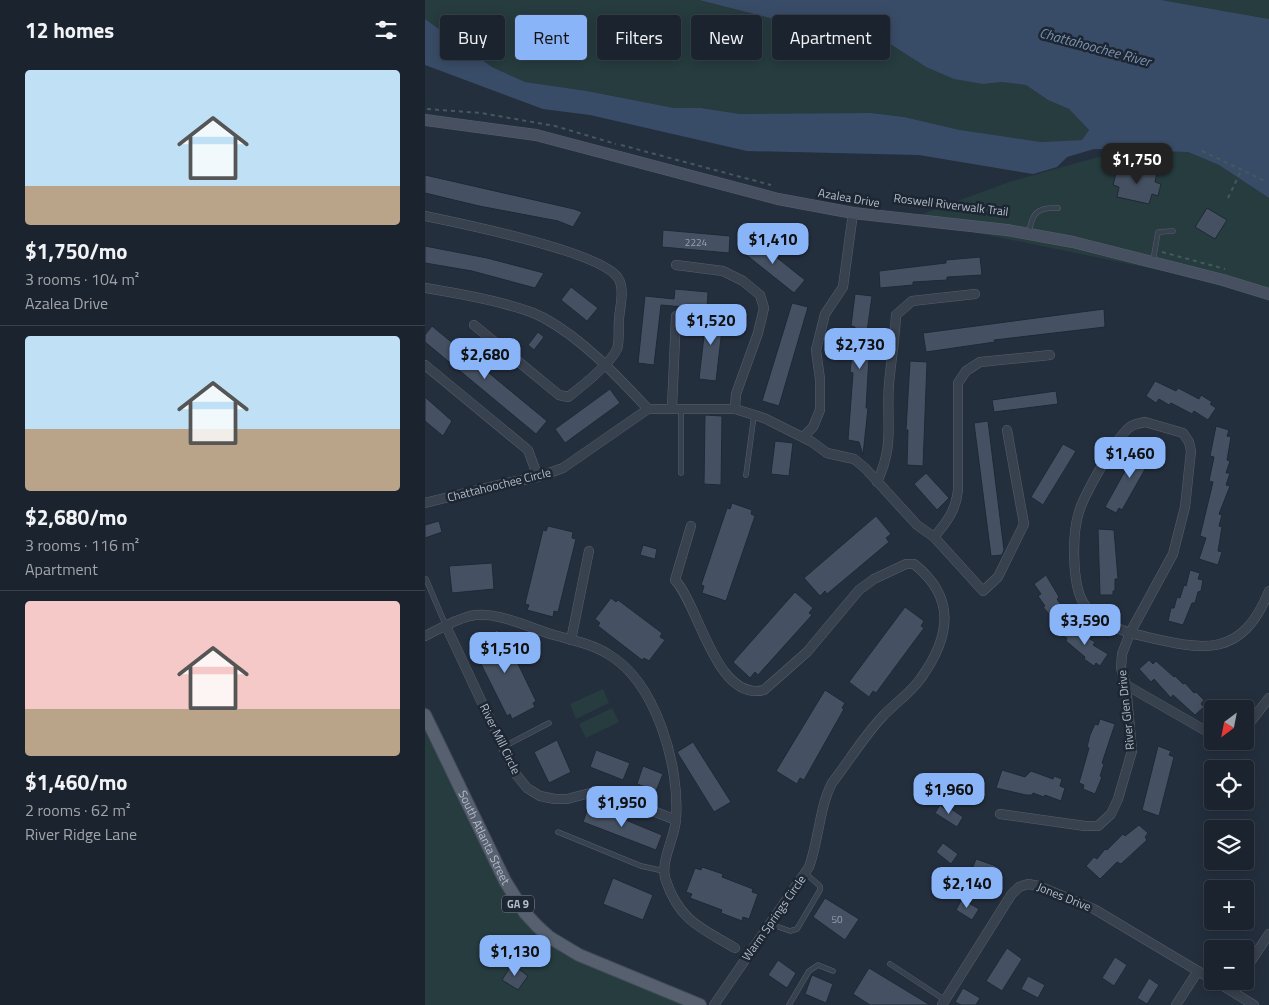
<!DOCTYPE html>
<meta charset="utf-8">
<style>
body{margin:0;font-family:"Titillium Web",sans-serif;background:#242b36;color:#f1f3f6;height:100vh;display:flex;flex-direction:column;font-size:19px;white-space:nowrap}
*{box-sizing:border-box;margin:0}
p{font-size:16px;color:#a0a4aa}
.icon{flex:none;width:28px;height:28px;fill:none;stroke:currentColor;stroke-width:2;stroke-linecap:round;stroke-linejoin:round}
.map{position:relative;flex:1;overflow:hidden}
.sheet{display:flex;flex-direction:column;background:#1b232e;width:425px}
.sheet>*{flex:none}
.guide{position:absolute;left:15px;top:15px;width:475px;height:45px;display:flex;gap:10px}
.needle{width:32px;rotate:212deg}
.buttons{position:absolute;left:779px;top:700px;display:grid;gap:10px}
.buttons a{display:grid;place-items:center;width:50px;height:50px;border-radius:5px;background:#1b232e;box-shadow:0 2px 12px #0003,0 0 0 1px #39404a;font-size:25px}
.price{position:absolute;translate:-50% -42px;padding:0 11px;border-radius:10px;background:#8ab4f8;color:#111;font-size:16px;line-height:32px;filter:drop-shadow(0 1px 2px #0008)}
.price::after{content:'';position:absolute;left:50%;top:30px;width:15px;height:11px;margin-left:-8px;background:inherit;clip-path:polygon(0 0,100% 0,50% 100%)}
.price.selected{background:#222;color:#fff}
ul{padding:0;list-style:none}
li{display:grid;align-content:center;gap:10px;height:265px;padding:0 25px}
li+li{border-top:1px solid #39404a}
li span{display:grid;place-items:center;height:155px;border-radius:5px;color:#555}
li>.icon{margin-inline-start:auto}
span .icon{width:90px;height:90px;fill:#fffc;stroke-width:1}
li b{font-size:21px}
h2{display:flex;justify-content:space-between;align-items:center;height:60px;padding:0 25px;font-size:21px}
.chip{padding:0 18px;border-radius:5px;background:#1b232e;box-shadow:0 2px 12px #0003,0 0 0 1px #39404a;font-size:18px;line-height:45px}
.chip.selected{background:#8ab4f8;color:#111}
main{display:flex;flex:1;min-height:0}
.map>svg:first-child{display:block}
</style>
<main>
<section class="sheet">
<h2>12 homes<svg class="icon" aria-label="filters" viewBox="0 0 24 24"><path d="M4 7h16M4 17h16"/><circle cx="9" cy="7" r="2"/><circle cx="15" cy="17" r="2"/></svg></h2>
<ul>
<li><span style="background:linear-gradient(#bfe0f5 75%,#b9a48a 0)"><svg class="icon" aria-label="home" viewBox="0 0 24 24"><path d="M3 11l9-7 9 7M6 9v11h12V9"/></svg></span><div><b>$1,750/mo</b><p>3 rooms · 104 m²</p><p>Azalea Drive</p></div></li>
<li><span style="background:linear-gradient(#bfe0f5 60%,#b9a48a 0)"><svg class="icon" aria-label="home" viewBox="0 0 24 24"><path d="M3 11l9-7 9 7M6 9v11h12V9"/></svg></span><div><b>$2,680/mo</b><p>3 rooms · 116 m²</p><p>Apartment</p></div></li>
<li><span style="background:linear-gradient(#f6c9c9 70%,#b9a48a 0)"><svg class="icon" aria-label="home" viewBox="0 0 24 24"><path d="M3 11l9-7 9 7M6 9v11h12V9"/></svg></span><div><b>$1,460/mo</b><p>2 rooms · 62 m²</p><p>River Ridge Lane</p></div></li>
</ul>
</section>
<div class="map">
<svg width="844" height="1005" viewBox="0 0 844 1005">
<rect width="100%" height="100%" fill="#242f3e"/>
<!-- green -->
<g fill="#263c3f">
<polygon points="0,0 274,0 380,27 417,34 445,31 501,67 558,84 577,82 601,85 623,100 644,109 664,130 657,140 616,142 535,130 479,117 446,113 315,114 276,108 249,108 162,91 100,82 67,67 0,19"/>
<polygon points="736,0 844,0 844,19 833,17"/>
<polygon points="702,149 763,152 794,165 844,198 844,301 768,277 484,219 584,182"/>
<polygon points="178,689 184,703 151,719 145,704"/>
<polygon points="0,705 65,855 95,910 140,944 280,1005 0,1005"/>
<polygon points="187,708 194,722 161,738 154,724"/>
</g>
<!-- water -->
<polygon fill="#394c67" points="274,0 736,0 844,19 844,198 794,165 763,152 669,149 642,157 632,167 608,174 494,155 322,151 165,115 118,109 0,65 0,19 67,67 100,82 162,91 249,108 276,108 315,114 446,113 479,117 535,130 616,142 657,140 664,130 644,109 623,100 601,85 577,82 558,84 529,79 501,67 445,31 417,34 380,27"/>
<!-- building -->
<g fill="#455162" stroke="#1f2835">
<polygon points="700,165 732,173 730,182 736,184 733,196 727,194 724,204 692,197 694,187 688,185 691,173 697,175"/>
<polygon points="0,175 149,209 157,212 148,227 133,221 54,206 0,193"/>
<polygon points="782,208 802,220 790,239 770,227"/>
<polygon points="238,230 305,236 304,253 237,247"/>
<polygon points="326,237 380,280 369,293 315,250"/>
<polygon points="0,246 62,258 119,273 110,288 47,271 0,263"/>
<polygon points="555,257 557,275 522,277 522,280 488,282 488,285 455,288 454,271 521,263 521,260"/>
<polygon points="146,287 173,308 162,321 136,300"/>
<polygon points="250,289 283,292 282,309 236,305 229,365 213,363 220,296 249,299"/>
<polygon points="430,294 447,296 441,339 445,340 441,408 443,408 438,455 434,442 423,440 428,373 425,372 430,327 426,326"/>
<polygon points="367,303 383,307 354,406 337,401"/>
<polygon points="679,309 680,327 569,340 570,342 501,352 498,333"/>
<polygon points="282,310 299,312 291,381 274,379"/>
<polygon points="7,326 122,421 111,434 0,342 0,335"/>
<polygon points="113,332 119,337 109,350 103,345"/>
<polygon points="485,361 502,362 498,466 482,465 483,430 481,430"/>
<polygon points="730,381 751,391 753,388 774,399 776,395 787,402 785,404 791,408 783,420 769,411 767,414 746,403 744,405 734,399 731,403 721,396"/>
<polygon points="185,389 195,403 140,443 130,429"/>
<polygon points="631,391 633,404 569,412 567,400"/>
<polygon points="0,397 27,421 18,436 0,421"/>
<polygon points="280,415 297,416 296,485 279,484"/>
<polygon points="563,421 579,550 577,555 566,556 549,423"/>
<polygon points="791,426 804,430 802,436 806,437 802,460 805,461 801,473 805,473 801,485 805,486 794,514 797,515 794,526 797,527 793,551 797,552 793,565 774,559 781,538 775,536 788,482 784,481 789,457 785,456"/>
<polygon points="350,441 368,443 364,476 346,474"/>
<polygon points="638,444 651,451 618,505 606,497"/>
<polygon points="715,444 727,451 724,455 727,457 697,510 694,508 691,513 680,507"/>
<polygon points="501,473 524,498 512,510 489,484"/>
<polygon points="307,503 327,510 326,514 330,516 301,601 277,593 279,586 276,585 302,508 305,509"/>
<polygon points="451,516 466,534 461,538 464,542 402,594 400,591 395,596 379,578"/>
<polygon points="14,521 17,532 0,538 0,525"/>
<polygon points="123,526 148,532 147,538 151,539 133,612 129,611 128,617 102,610 104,605 100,604 118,530 121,531"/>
<polygon points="673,529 689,530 693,579 690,579 690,591 688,591 688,595 675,595"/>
<polygon points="218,545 232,549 230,559 215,555"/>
<polygon points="67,563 69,589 27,593 24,566"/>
<polygon points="765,570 775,573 773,579 778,580 776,591 773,592 770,603 767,603 758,625 743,621 746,608 749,608 752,597 755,598 759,585 761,586"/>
<polygon points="621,575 634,597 632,599 642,614 630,621 618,607 620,606 613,596 616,594 609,584"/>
<polygon points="370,592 388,608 384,613 387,615 333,675 330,672 325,678 308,662"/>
<polygon points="186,598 191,602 193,600 237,633 235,637 240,640 224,661 219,658 217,660 173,626 175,623 170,619"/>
<polygon points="480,607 499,621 496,626 499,628 451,693 448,691 444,697 424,682"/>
<polygon points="646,624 661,634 660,636 670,642 668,645 683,654 675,666 671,663 669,666 659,659 660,657 641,641 642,638 638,636"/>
<polygon points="73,630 75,635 78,633 111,701 108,703 110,707 87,719 85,714 82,716 48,648 52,646 50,641"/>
<polygon points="724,660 728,664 731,661 749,677 750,676 758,684 760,683 769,693 771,692 779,700 776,704 779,707 770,715 748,695 746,698 729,679 726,682 714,669"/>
<polygon points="400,690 420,703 417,708 419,709 379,780 375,778 372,784 351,771"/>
<polygon points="675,719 690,724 677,763 679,764 675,776 677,777 670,794 658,789 659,785 654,783 664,748 662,747 665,735 670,724 673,725"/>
<polygon points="132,740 146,772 124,783 109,752"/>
<polygon points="268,742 306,802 289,812 252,752"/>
<polygon points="733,746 746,751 744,755 749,757 734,816 717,810"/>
<polygon points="171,750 205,763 198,780 165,767"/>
<polygon points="218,766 238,774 231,791 212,784"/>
<polygon points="577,770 600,777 606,771 628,779 629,776 637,779 635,786 640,788 636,801 620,795 619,797 608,793 607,795 601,795 571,788"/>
<polygon points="164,805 237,835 231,850 158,822"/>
<polygon points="515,805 520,809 522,806 538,817 532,827 510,813"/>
<polygon points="714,825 723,833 720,837 722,840 696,864 692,862 675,879 661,866 669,857 672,859 680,849 682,850 698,834 700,836"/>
<polygon points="518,843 533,854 526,864 511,852"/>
<polygon points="551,859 571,866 566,880 546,872"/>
<polygon points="277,867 298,874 297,877 328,889 327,892 333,894 324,919 318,917 317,921 296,913 297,910 265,898 267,894 261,892 270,868 276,870"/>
<polygon points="188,878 228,895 218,920 178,904"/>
<polygon points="818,880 829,889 810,889"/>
<polygon points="400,898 434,919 420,940 388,917"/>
<polygon points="537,899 554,909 547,920 531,910"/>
<polygon points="582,948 597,959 577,991 561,981"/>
<polygon points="690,957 702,965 689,986 677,978"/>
<polygon points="353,960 371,973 362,988 343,975"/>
<polygon points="87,964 103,976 93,990 77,980"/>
<polygon points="444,968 505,1005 445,1005 428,994"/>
<polygon points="387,975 408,984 401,1003 380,994"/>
<polygon points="603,976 620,985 613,998 596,989"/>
<polygon points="724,978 734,985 722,1004 712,998"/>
<polygon points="538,988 555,998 551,1005 536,1005 530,1002"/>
</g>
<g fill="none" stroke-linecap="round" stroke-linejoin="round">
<!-- lane casing -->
<g stroke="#565f6c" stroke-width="5.5">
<g id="lane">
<path d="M 604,233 C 607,213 612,207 633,208"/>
<polyline points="728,261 733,232 748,231"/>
<polyline points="256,409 256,473"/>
<polyline points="321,475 329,415"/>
<polyline points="1,579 21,626"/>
<polyline points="78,747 124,723"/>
<polyline points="133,832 216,866 239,871"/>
<polyline points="345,924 365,931 372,929 395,890 395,886 380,873"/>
<polyline points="465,964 520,1000"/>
<polyline points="364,1005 384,971 393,965 408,971"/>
</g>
</g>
<!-- street casing -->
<g stroke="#565f6c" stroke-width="10">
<g id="street">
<path d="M 0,216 C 34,223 177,252 193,278 C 200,288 195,307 194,319 C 193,327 195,341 192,349 C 185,364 156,387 143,397 L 134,395 L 49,325"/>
<polyline points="251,265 298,271 318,281 335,295 339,308 333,333 311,394 310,409"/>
<path d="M 0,288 C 31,293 93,304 119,318 C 159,340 192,376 223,409"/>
<polyline points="0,365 103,450 113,477"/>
<polyline points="247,408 251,316"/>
<path d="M 720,422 L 758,433 L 764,442 L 766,451 L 760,507 L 748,554 L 705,633 C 686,626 669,620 658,602 C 647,584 647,533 654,512 C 659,495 692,436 705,427 C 709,424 715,423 720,422 Z"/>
<polyline points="378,437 388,427 395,410 395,379 391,350 400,314 418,287 428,213"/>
<path d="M 452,482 C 470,444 461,422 464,384 C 466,361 470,339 471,315 L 487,301 L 550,294"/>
<polyline points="0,503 77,484 113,477 138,468 223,409 310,409 339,418 387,442 402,453 429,459 440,468 492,525 509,537 558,591 573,577 599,524 582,430"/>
<path d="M 266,526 L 250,580 C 274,605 291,702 339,690 L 382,652 L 434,590 L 449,579 L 481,564 L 489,564 C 532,598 525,637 496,678 C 486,693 470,703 458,716 C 439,736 424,761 407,783 C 394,808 394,840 384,867 L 289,1005"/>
<path d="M 509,537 C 522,522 531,510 533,490 L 533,383 L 541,371 L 555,362 L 625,355"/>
<polyline points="21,626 90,773 102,788 115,796 130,799 142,799 169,792 179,792 251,820"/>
<path d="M 0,636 C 14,629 29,620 45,616 C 72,610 104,628 129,635 C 147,640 167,644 183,654 C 231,682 255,766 251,819 C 250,838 234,863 241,881 C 255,921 276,928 310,948"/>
<polyline points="146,640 164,551"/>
<polyline points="701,685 788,735"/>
<polyline points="820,729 844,698"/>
<path d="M 575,814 L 660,826 L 673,826 L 686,814 L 693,799 L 707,751 L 701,685 L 696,668 L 697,654 L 705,633 C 769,647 814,666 844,591"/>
<polyline points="820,970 844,934"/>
<polyline points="790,981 829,1005"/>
<polyline points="806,991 813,981"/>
<polyline points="517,1005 586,895 594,887 603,884 614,886 669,909 788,980"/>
<polyline points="751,1005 773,971"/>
</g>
</g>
<!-- secondary casing -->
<g stroke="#565f6c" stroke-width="12">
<polyline id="secondary" points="0,120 111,135 353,199 428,213 582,230 648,242 798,280 844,294"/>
</g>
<!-- primary casing -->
<g stroke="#414a57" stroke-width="14">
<g id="primary">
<path id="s1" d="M 0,715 L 80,881 L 100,913 L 112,926 L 124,937 L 154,955 L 275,1005"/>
</g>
</g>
<!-- path -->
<g stroke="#44595c" stroke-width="2" stroke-dasharray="4 4" stroke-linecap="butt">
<polyline points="2,109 56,113 130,126 191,144"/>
<polyline points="196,145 346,185"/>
<polyline points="777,151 840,181"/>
<polyline points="407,197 447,203"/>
<polyline points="803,198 816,171"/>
<polyline points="737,252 800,269"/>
</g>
<!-- lane -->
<use href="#lane" stroke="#38414e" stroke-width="4.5"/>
<!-- street -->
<use href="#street" stroke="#38414e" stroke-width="9"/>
<!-- secondary -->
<use href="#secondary" stroke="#465061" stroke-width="11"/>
<!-- primary -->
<use href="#primary" stroke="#56606e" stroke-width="12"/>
</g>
<g text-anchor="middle" stroke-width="5" stroke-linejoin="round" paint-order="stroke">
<!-- number labels -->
<g font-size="10" fill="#98a1af">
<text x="271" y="246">2224</text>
<text x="412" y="923">50</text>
</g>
<!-- shield labels -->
<rect fill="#1d2633" stroke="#878f9c" stroke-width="1" x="77" y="895.5" width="32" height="17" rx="4"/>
<g font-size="11" font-weight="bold" fill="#b4bcc9">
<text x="93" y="908">GA 9</text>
</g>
<!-- street labels -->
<g font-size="12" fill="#b4bcc9" stroke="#1d2633">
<text transform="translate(424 198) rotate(10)" y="4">Azalea Drive</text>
<text transform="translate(526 205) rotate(7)" y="4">Roswell Riverwalk Trail</text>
<text transform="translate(74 485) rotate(-14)" y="4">Chattahoochee Circle</text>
<text transform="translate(701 710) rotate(-96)" y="4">River Glen Drive</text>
<text transform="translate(75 739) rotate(64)" y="4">River Mill Circle</text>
<text dy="4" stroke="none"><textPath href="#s1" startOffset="136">South Atlanta Street</textPath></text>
<text transform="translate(639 897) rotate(22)" y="4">Jones Drive</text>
<text transform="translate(349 918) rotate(-55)" y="4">Warm Springs Circle</text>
</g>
<!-- water labels -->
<g font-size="14" font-style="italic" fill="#7c92b1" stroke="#1d2633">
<text transform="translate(670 47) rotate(15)" y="5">Chattahoochee River</text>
</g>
</g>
</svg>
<div class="buttons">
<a><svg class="needle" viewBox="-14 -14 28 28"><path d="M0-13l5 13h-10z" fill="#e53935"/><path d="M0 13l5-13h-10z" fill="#a0a4aa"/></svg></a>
<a><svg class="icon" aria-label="locate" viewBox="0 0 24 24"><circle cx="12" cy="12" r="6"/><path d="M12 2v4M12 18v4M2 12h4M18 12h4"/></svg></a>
<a><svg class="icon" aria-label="layers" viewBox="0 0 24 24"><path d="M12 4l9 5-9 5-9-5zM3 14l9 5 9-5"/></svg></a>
<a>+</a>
<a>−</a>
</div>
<b class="price selected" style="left:712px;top:185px">$1,750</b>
<b class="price" style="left:348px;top:265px">$1,410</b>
<b class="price" style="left:286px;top:346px">$1,520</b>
<b class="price" style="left:435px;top:370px">$2,730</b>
<b class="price" style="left:60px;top:380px">$2,680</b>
<b class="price" style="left:705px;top:479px">$1,460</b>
<b class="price" style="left:660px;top:646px">$3,590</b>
<b class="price" style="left:80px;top:674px">$1,510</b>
<b class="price" style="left:524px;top:815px">$1,960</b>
<b class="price" style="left:197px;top:828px">$1,950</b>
<b class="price" style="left:542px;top:909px">$2,140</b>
<b class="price" style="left:90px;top:977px">$1,130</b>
<div class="guide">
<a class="chip">Buy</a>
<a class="chip selected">Rent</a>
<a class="chip">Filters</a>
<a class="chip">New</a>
<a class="chip">Apartment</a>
</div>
</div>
</main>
